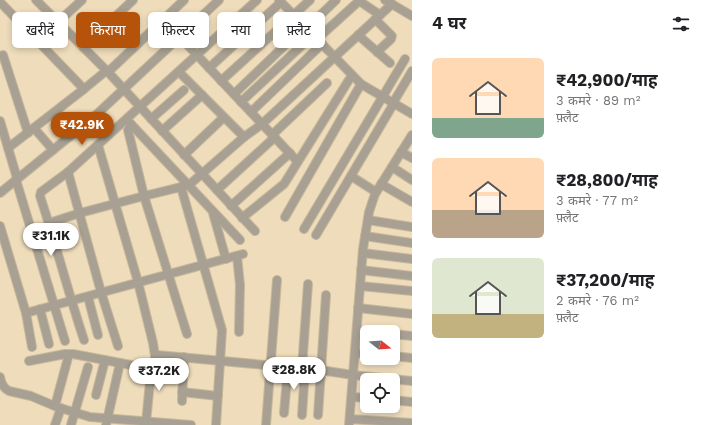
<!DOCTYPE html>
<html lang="hi">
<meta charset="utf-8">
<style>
body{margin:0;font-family:"Work Sans","Noto Sans Devanagari",sans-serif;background:#f6f6f6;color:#202124;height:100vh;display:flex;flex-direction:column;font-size:15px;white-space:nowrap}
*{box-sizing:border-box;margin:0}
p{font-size:13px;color:#757577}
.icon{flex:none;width:22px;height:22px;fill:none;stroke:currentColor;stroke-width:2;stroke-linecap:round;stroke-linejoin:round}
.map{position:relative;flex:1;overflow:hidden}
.details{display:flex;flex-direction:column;background:#fff;width:300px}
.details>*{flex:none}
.top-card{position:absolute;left:12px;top:12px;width:340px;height:36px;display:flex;gap:8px}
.needle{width:26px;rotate:107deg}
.tools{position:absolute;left:360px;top:325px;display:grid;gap:8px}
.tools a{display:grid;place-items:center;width:40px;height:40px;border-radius:6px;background:#fff;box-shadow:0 2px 6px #0003;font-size:20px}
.price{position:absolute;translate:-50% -34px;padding:0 9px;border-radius:14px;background:#fff;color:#222;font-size:13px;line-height:26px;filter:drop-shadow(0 1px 2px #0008)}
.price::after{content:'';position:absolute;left:50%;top:24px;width:12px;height:9px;margin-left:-6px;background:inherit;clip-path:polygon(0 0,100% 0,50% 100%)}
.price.on{background:#b45309;color:#fff}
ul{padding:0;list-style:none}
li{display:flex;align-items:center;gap:12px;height:100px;padding:0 20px}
li span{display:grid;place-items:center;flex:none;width:112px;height:80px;border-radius:6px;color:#555}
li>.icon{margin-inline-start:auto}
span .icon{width:48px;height:48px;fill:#fffc;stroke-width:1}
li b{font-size:17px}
h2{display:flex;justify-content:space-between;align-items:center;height:48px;padding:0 20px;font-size:17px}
.chip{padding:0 14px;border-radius:6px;background:#fff;box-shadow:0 2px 6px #0003;font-size:14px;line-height:36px}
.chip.on{background:#b45309;color:#fff}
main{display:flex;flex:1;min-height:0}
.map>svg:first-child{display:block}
</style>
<main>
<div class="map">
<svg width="412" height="425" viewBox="0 0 412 425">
<rect width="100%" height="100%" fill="#eedcbb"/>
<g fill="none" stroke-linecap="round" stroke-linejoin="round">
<!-- minor casing -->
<g stroke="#c8b89b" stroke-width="10">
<g id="minor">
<polyline points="36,0 108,72 255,231"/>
<polyline points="279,0 361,84 412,114"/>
<polyline points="358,0 380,15"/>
<polyline points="385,0 412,16"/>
<polyline points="0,2 84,89 106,71"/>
<polyline points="375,19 392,36 391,39 377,52"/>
<polyline points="58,22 82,0"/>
<polyline points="307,28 336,0"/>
<polyline points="358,35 390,63"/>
<polyline points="180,37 297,161"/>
<polyline points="317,39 359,1"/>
<polyline points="42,44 62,26"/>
<polyline points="83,47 133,0"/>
<polyline points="3,55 28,133"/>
<polyline points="209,68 281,2"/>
<polyline points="108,72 184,0"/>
<polyline points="179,72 244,137"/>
<polyline points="221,81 310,0"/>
<polyline points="234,94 305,26"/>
<polyline points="241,102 313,35"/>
<polyline points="393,103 412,71"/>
<polyline points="251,112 322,44"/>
<polyline points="151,119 184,90"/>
<polyline points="0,121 17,178"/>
<polyline points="128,121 240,240"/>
<polyline points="131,124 128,130 144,196 187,334"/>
<polyline points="34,128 53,150"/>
<polyline points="162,131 202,95"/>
<polyline points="272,135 327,83"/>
<polyline points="98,145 138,282 153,343 155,356"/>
<polyline points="8,148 84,89"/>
<polyline points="401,152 412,158"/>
<polyline points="184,155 223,118"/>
<polyline points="392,167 412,180"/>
<polyline points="68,172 101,292 118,346"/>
<polyline points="351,176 376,192"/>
<polyline points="16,180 65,341"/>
<polyline points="381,184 412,202"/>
<polyline points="181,187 222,330 216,425"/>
<polyline points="217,190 275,137"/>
<polyline points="0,193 96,115 219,0"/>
<polyline points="231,206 290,153"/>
<polyline points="213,213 226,259"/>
<polyline points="285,217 361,84"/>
<polyline points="242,218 284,184 352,75"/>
<polyline points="368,220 412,227"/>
<polyline points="49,223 80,213 144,196 189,185 244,137 262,124 392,4"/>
<polyline points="0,226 26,313 32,347"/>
<polyline points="304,229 405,59"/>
<polyline points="316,235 394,103"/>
<polyline points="365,236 412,243"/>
<polyline points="363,253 412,259"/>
<polyline points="237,256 240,285 239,332"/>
<polyline points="361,270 412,276"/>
<polyline points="360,286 412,291"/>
<polyline points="88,297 98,335"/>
<polyline points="358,308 412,314"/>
<polyline points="40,309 49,344"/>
<polyline points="26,313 243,254"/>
<polyline points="357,331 373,332"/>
<polyline points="393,334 412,336"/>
<path d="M 84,340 C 68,292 56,244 40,196 L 41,192 L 68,172 L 257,0"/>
<polyline points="355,353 367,354"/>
<polyline points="393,356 412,358"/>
<polyline points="29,361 65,354 73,354 152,369"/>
<polyline points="302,368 308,284"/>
<path d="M 0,377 C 1,383 3,388 9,391 L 31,396 L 57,407 L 90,417 L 191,425"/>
<polyline points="182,392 218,396"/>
<polyline points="96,395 105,360"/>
<polyline points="352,397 367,398"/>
<polyline points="393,400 412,402"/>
<polyline points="182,401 184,357"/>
<polyline points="55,406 69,354"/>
<polyline points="284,413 288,367"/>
<polyline points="302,415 305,369"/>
<polyline points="318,415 326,295"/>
<polyline points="350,419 412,423"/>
<path d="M 146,421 C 148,410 150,360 157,355 L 320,370 L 353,375 L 412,381"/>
<polyline points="55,425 61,408"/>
<polyline points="71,425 88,367"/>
<polyline points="106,425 120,363"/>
<polyline points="266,425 277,280"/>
<polyline points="349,425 363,249 369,212 375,194 412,135"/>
</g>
</g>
<!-- minor -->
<use href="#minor" stroke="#a8a193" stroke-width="8"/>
</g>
</svg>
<div class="tools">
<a><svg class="needle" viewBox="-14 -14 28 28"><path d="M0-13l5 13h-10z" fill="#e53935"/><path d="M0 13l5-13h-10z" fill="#757577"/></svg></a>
<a><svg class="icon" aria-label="locate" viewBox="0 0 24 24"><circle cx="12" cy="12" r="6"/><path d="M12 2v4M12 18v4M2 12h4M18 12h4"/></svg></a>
</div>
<b class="price on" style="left:82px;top:146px">₹42.9K</b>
<b class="price" style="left:51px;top:257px">₹31.1K</b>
<b class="price" style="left:294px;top:391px">₹28.8K</b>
<b class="price" style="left:159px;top:392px">₹37.2K</b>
<div class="top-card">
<a class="chip">खरीदें</a>
<a class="chip on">किराया</a>
<a class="chip">फ़िल्टर</a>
<a class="chip">नया</a>
<a class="chip">फ़्लैट</a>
</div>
</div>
<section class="details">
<h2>4 घर<svg class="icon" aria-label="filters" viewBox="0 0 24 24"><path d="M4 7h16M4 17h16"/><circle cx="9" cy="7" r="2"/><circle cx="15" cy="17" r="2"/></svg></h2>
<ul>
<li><span style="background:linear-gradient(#ffd9b3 75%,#7fa58c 0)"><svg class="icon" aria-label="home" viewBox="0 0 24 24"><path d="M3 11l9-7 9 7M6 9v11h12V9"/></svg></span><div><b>₹42,900/माह</b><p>3 कमरे · 89 m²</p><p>फ़्लैट</p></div></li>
<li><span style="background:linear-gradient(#ffd9b3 65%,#b9a48a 0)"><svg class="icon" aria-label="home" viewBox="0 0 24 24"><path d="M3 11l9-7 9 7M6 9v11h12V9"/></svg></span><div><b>₹28,800/माह</b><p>3 कमरे · 77 m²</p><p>फ़्लैट</p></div></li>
<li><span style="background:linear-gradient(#dfe7d0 70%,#c2b280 0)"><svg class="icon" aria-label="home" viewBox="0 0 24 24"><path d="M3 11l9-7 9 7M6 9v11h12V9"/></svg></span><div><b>₹37,200/माह</b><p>2 कमरे · 76 m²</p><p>फ़्लैट</p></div></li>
</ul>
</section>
</main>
